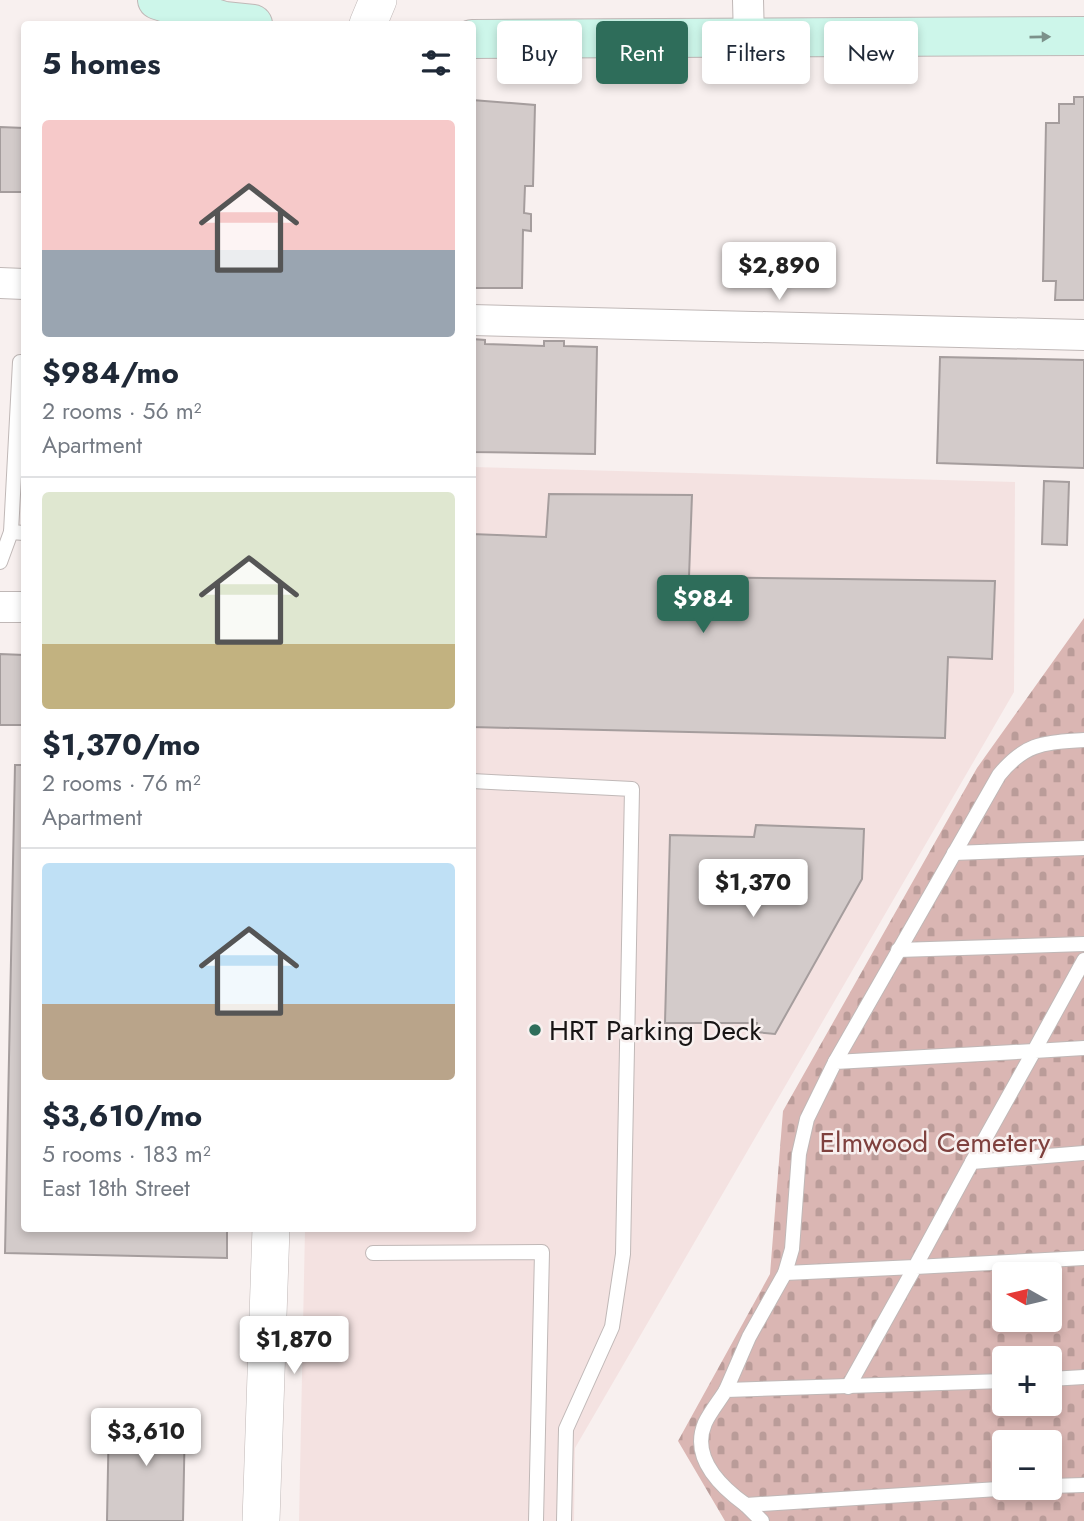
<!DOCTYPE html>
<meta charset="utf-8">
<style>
body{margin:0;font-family:Jost,sans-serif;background:#f6f6f7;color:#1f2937;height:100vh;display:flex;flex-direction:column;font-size:26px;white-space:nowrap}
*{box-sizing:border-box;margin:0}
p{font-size:23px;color:#747a83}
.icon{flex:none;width:38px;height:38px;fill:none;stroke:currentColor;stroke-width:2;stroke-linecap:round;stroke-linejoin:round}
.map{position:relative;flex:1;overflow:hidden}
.sheet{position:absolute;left:21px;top:21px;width:455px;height:1211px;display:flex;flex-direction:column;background:#fff;border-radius:7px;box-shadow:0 4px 10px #0003}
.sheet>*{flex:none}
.hud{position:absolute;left:497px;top:21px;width:481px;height:63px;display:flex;gap:14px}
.needle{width:46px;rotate:278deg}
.tools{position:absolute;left:992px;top:1262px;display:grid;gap:14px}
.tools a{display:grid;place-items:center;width:70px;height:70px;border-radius:7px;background:#fff;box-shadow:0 4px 10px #0003;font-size:35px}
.price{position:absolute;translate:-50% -60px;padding:0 16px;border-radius:7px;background:#fff;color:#222;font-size:23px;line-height:46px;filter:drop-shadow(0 2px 4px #0008)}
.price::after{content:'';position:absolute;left:50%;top:42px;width:21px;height:16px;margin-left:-10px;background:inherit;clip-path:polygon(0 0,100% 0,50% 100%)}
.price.on{background:#2e6d5a;color:#fff}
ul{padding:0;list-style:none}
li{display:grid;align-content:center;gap:14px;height:371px;padding:0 21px}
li+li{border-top:2px solid #e0e1e3}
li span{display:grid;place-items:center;height:217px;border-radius:7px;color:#555}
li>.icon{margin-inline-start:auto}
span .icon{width:126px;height:126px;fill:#fffc;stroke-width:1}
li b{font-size:30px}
h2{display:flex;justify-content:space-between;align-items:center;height:84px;padding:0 21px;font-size:30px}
.chip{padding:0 24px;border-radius:7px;background:#fff;box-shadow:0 4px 10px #0003;font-size:24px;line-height:63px}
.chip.on{background:#2e6d5a;color:#fff}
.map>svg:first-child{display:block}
</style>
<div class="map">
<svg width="1084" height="1521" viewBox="0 0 1084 1521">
<defs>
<pattern id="cemetery-stones" width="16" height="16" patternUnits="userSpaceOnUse" patternTransform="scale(1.75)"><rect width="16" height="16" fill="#dab6b3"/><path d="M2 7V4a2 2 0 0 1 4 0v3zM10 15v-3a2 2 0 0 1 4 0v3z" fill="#ba9c99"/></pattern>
</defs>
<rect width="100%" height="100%" fill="#f8f0ef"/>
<!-- built -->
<polygon fill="#f4e2e1" points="473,467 1015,482 1014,692 575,1448 574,1521 299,1521 305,1229 472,1228"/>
<!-- cemetery -->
<path fill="url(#cemetery-stones)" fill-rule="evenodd" d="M 1084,618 L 1084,1521 L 725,1521 L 678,1441 L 770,1274 L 783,1111 L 977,768 ZM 1004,1274 L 1050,1274 L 1050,1320 L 1004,1320 ZM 1004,1358 L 1050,1358 L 1050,1404 L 1004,1404 ZM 1004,1442 L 1050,1442 L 1050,1488 L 1004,1488 Z"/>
<!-- building -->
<g fill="#d3cbca" stroke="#a59d9d" stroke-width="2">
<polygon points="1074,97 1084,97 1084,300 1055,300 1056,281 1043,281 1046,123 1059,123 1059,104 1074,104"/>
<polygon points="472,100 535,105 533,186 525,186 524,213 531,214 531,231 523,230 522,288 472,288"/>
<polygon points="0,127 24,128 24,192 0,192"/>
<polygon points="472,339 485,340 485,344 544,346 544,341 564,341 564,346 597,347 595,454 472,452"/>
<polygon points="940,357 1084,360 1084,468 937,463"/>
<polygon points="1044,481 1069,482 1067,545 1042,544"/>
<polygon points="549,494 692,495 689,577 995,581 992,659 948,657 945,738 472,727 472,534 546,537"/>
<polygon points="0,654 24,655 22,725 0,725"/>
<polygon points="15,765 24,765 24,1228 227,1228 227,1258 5,1253"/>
<polygon points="756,825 864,829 862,879 775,1034 756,1032 757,1023 665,1023 670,835 754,837"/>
<polygon points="109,1415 185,1417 183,1521 107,1521"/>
</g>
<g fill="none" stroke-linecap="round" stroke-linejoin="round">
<!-- service casing -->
<g stroke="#c0b8b7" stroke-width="16">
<g id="service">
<polyline points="11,532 20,362 24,362"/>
<polyline points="0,562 11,532 24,533"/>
<polyline points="472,781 632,789 623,1254 612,1327 566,1429 564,1521"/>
<polyline points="954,853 1084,848"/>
<polyline points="898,950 1084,944"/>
<path d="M 835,1062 L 999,775 C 1026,742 1044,743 1084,740"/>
<polyline points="972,1162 1034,1051 1084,1048"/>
<polyline points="373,1253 542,1252 536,1521"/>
<polyline points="785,1273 915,1267 972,1162 1084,1153"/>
<polyline points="1050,1379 1084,1377"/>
<path d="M 1004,1381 L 726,1390 C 720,1400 710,1412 705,1423 C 690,1458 721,1487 746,1505 L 1014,1488"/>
<polyline points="848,1387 915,1267 1084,1258"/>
<polyline points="726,1390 749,1337 785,1273 792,1249 799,1154 807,1119 835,1062 1034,1051 1084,960"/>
<polyline points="1050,1486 1084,1485"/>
<polyline points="746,1505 762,1521"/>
</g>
</g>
<!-- minor casing -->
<g stroke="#c0b8b7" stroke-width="32">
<g id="minor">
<polyline points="748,0 749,39"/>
<polyline points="0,283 24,284"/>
<polyline points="472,320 1084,335"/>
<polyline points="0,607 24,607"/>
</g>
</g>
<!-- tertiary casing -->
<g stroke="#c0b8b7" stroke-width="38">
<g id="tertiary">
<polyline points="368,24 378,0"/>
<polyline points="261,1521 271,1228"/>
</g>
</g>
<!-- secondary casing -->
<g stroke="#c0b8b7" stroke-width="40">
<g id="secondary">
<polyline points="157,0 224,21 253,24"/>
<polyline points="472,39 1084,36"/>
</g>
</g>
<!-- service -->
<use href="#service" stroke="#fff" stroke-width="14"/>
<!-- minor -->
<use href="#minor" stroke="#fff" stroke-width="30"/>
<!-- tertiary -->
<use href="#tertiary" stroke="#fff" stroke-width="37"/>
<!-- secondary -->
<use href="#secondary" stroke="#cdf6ea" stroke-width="38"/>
</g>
<!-- one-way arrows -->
<defs><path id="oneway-solid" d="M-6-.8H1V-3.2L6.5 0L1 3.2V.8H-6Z" transform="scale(1.75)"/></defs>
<use fill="#7c918a" href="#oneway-solid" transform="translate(1040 37) rotate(-1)"/>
<!-- markers -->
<circle fill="#2e6d5a" stroke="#f8f0ef" stroke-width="2.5" cx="535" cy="1030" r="7"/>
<g text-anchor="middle" stroke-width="5" stroke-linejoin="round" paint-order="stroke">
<!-- poi labels -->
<g font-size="28" fill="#181515" stroke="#f8f0ef" text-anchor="start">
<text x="549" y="1040">HRT Parking Deck</text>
</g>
<!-- park labels -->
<g font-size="28" fill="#7f413e" stroke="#f8f0ef">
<text x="935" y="1152">Elmwood Cemetery</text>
</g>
</g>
</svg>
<div class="tools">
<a><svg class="needle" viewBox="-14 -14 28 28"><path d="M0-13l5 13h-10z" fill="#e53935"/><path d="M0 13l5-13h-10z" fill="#747a83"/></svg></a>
<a>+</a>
<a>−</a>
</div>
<b class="price" style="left:779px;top:302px">$2,890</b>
<b class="price on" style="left:703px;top:635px">$984</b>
<b class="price" style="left:753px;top:919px">$1,370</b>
<b class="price" style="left:294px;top:1376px">$1,870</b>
<b class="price" style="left:146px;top:1468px">$3,610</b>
<div class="hud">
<a class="chip">Buy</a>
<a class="chip on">Rent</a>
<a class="chip">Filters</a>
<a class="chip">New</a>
</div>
<section class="sheet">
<h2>5 homes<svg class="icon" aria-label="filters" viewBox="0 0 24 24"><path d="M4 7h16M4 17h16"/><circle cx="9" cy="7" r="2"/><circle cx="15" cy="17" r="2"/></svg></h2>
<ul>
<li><span style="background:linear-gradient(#f6c9c9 60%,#9aa5b1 0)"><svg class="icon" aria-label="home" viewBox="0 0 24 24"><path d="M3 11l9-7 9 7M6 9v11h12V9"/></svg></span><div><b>$984/mo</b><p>2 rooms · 56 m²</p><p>Apartment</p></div></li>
<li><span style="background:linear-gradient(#dfe7d0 70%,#c2b280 0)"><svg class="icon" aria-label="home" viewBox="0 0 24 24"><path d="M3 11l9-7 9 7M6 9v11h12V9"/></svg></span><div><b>$1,370/mo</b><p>2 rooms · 76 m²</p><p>Apartment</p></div></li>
<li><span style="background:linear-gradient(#bfe0f5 65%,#b9a48a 0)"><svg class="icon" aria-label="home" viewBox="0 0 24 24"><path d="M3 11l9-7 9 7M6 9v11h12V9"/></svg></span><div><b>$3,610/mo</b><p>5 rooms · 183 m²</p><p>East 18th Street</p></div></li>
</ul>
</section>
</div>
